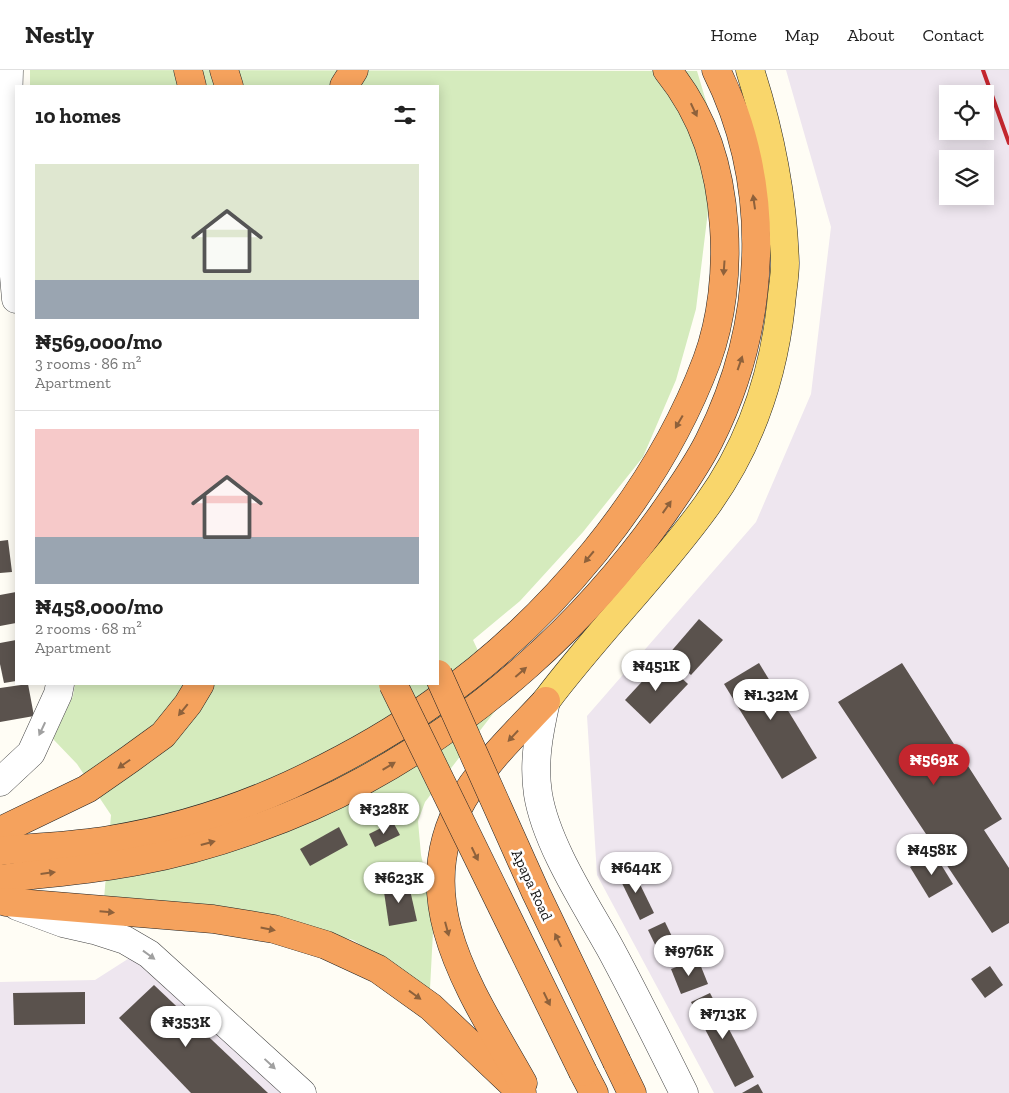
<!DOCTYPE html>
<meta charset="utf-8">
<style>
body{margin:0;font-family:"Zilla Slab",serif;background:#f6f6f6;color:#222;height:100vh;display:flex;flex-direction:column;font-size:19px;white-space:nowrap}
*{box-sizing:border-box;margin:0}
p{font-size:16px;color:#767676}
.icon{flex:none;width:28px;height:28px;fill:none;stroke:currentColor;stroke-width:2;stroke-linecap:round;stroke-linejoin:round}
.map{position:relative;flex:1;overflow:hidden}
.details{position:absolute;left:15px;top:15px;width:424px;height:600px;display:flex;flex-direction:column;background:#fff;border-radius:0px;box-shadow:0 2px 12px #0003}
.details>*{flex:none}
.fabs{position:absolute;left:939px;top:15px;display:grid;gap:10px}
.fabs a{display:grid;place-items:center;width:55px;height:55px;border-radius:0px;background:#fff;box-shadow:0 2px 12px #0003;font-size:25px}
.price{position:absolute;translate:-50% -42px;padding:0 11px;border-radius:18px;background:#fff;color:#222;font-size:16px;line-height:32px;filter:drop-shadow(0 1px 2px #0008)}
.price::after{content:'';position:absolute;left:50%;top:30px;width:15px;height:11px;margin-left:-8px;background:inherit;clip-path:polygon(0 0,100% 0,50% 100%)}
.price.selected{background:#c4262e;color:#fff}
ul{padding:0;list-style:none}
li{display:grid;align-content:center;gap:10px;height:265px;padding:0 20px}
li+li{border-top:1px solid #e0e0e0}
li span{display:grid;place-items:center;height:155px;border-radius:0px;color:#555}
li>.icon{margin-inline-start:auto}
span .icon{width:90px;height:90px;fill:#fffc;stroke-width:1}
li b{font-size:21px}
h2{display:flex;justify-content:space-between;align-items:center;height:60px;padding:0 20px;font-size:21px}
header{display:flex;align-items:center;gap:30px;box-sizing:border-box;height:70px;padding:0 25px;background:#fff;border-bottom:1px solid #e0e0e0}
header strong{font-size:24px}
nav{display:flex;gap:28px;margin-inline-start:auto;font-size:18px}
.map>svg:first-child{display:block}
</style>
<header>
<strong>Nestly</strong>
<nav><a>Home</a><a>Map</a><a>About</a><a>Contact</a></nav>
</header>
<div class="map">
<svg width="1009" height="1023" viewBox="0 0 1009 1023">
<rect width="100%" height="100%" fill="#fffdf5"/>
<!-- industrial -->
<g fill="#eee6ef" fill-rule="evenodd">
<path d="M 786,0 L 1009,0 L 1009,1023 L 714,1023 L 597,805 L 587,646 L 756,452 L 811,324 L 831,157 ZM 948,24 L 985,24 L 985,61 L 948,61 ZM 948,89 L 985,89 L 985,126 L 948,126 Z"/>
<polygon points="131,887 281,1023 0,1023 0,912 95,910"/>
</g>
<!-- green -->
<polygon fill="#d5ebbd" points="30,0 697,1 717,68 696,239 676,310 643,387 583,462 520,531 473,570 502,632 425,732 418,751 421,785 434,842 430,919 353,870 295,855 104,829 111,745 77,694 53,669 73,626 75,614 438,614 438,16 30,16"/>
<!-- building -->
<g fill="#5a524d">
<polygon points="8,470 12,502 0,503 0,471"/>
<polygon points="16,522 16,553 0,556 0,525"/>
<polygon points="699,549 723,570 691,605 668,585"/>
<polygon points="16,570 16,611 4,613 0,594 0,573"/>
<polygon points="662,590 688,614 650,654 625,630"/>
<polygon points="759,593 817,688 782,709 724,614"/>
<polygon points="902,593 1002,749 984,760 1009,798 1009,853 992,863 838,632"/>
<polygon points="28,614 34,646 0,652 0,618"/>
<polygon points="393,752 400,765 375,777 369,764"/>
<polygon points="339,757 348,775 310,796 300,779"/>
<polygon points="934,783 953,814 929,828 910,797"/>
<polygon points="632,798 654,843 640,850 618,805"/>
<polygon points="408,811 417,851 389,856 383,815"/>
<polygon points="665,852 679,881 662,889 648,860"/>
<polygon points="698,889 708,914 681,924 671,899"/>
<polygon points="990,896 1003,915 985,928 971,909"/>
<polygon points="154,915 268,1023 191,1023 119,948"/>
<polygon points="85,922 85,954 14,955 13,923"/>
<polygon points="710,923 754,1007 735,1017 691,932"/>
<polygon points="758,1014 763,1023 742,1023"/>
</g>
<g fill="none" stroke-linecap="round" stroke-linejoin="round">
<!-- tertiary casing -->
<g stroke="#444" stroke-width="29">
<g id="tertiary">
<polyline points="9,0 6,115 16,229"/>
<path d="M 546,631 C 539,662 533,692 538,724 C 546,774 585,833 610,878 C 636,926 660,975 684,1023"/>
<polyline points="0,712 31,683 58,624 60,614"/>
<polyline points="17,836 63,853 94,860 125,870 149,884 302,1023"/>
</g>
</g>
<!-- primary casing -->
<g stroke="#222" stroke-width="29">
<path id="primary" d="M 546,631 C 597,563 658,503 707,435 C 751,374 773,308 781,235 C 782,221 785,207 785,193 C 783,128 770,62 750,0"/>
</g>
<!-- motorway casing -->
<g stroke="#222" stroke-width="29">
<g id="motorway">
<polyline points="188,0 192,16"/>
<polyline points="224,0 229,16"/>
<polyline points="344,16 354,0"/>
<polyline points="0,761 87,719 130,689 163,665 188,634 200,614"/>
<path d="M 0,781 C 36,777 73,776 109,770 C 171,760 233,741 290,715 C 339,692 389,665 433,633 C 549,552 657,424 707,290 C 722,249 727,201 724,157 C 720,98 705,47 667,0"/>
<path d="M 0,809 C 46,803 92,800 138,791 C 210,778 298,747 363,711 C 481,647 584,555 662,445 C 678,422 696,397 709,371 C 767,256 774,116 716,0"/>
<polyline points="6,832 213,849 274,859 326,875 378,899 431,937 522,1023"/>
<polyline points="617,992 632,1023"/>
<polyline points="583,1002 594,1023"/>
<path d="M 523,1013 C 474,925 404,831 463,729 C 485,692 517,662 546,631"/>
</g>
</g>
<!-- tertiary -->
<use href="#tertiary" stroke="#fff" stroke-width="28"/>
<!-- primary -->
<use href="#primary" stroke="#f9d66b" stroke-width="28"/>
<!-- motorway -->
<use href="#motorway" stroke="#f5a25d" stroke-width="28"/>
<!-- rail -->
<polyline stroke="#c4262e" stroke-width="4" points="983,0 1009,73"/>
<!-- motorway-bridge casing -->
<g stroke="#222" stroke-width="29" stroke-linecap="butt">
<g id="motorway-bridge">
<polyline points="438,604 536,823 617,992"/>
<polyline points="393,614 583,1002"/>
</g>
</g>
<!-- motorway-bridge -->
<use href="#motorway-bridge" stroke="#f5a25d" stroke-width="28"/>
</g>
<!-- one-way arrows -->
<defs><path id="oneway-solid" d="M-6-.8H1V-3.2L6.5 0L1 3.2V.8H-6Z" transform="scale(1.25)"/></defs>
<g fill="#8e613b">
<use href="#oneway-solid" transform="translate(694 40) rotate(65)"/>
<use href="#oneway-solid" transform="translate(754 132) rotate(-98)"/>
<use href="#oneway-solid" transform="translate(724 198) rotate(94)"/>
<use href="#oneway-solid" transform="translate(740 293) rotate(-71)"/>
<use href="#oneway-solid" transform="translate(679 352) rotate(120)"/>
<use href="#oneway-solid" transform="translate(667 437) rotate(-55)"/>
<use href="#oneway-solid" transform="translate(589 487) rotate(130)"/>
<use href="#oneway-solid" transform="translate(521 602) rotate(-41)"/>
<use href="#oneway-solid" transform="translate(183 640) rotate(129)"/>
<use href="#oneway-solid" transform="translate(513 666) rotate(133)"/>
<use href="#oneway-solid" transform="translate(124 694) rotate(145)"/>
<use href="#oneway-solid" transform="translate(389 696) rotate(-31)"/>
<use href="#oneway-solid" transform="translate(208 773) rotate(-15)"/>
<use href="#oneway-solid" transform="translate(475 784) rotate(64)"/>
<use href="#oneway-solid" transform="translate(48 803) rotate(-7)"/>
<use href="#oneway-solid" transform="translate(107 842) rotate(5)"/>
<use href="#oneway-solid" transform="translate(268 859) rotate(11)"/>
<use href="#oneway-solid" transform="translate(447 859) rotate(75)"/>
<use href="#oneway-solid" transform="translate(558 870) rotate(-116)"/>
<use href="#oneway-solid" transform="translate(415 925) rotate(36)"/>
<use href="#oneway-solid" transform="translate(547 929) rotate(64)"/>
</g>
<g fill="#a0a0a0">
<use href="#oneway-solid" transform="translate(42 659) rotate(115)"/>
<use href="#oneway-solid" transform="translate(149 885) rotate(36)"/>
<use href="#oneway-solid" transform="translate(270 994) rotate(43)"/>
</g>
<g text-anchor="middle" stroke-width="5" stroke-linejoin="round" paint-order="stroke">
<!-- street labels -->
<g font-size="15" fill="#111" stroke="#fff">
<text transform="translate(532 815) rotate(65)" y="5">Apapa Road</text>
</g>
</g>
</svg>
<div class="fabs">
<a><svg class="icon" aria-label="locate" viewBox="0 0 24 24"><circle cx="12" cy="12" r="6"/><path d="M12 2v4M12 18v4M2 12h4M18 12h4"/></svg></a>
<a><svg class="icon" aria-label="layers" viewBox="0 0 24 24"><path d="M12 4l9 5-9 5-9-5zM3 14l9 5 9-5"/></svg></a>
</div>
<b class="price" style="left:656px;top:622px">₦451K</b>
<b class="price" style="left:771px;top:651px">₦1.32M</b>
<b class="price selected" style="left:934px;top:716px">₦569K</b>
<b class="price" style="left:384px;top:765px">₦328K</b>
<b class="price" style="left:932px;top:806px">₦458K</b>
<b class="price" style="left:636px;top:824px">₦644K</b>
<b class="price" style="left:399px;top:834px">₦623K</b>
<b class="price" style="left:689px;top:907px">₦976K</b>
<b class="price" style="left:723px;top:970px">₦713K</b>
<b class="price" style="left:186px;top:978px">₦353K</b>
<section class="details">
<h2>10 homes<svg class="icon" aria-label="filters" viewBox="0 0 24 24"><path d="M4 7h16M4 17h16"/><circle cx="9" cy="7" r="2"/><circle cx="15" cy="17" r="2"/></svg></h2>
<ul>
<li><span style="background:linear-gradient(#dfe7d0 75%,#9aa5b1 0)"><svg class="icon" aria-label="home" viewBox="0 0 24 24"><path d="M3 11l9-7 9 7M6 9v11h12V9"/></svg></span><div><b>₦569,000/mo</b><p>3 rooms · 86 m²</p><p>Apartment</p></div></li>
<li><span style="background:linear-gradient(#f6c9c9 70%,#9aa5b1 0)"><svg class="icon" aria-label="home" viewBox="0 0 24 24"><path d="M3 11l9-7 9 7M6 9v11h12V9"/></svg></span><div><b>₦458,000/mo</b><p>2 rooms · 68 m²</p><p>Apartment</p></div></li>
</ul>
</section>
</div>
